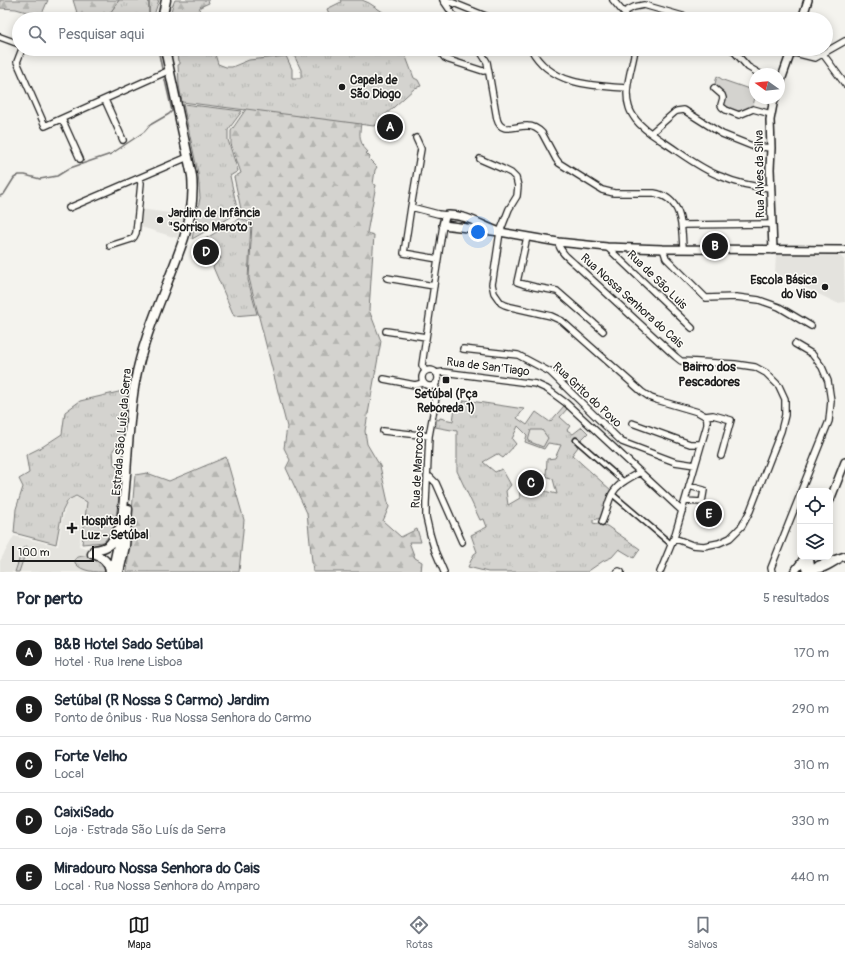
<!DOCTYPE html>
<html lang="pt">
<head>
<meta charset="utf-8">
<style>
	body { margin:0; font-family:Pangolin,sans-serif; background:#f6f6f7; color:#1f2937 }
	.controls { position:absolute; right:12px; bottom:12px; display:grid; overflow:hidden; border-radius:8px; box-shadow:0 2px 10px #0003 }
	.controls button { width:36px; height:36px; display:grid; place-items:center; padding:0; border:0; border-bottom:1px solid #e0e1e3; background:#fff; color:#1f2937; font:20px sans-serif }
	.compass { position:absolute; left:749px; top:68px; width:36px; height:36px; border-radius:50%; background:#fff; box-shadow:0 2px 10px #0003; rotate:285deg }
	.scale { position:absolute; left:12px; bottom:10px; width:82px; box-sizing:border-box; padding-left:4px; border:2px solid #1c1c1c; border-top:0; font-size:11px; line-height:14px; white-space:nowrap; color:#1c1c1c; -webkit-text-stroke:3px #fdfcf7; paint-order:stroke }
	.you { position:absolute; left:478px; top:232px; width:14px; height:14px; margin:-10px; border:3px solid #fff; border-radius:50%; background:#1a73e8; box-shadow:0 0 0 6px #1a73e833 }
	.badge { display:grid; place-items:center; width:26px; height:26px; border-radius:50%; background:#1c1c1c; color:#fff; font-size:13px; font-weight:700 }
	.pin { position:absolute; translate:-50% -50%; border:2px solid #fff; box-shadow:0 1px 4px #0006 }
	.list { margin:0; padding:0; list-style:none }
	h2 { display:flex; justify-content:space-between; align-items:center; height:52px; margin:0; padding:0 16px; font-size:17px }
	h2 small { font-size:13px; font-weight:400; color:#747a83 }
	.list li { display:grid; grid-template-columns:26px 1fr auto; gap:12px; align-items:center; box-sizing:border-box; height:56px; padding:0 16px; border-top:1px solid #e0e1e3 }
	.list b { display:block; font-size:15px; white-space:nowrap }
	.list p { margin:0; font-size:13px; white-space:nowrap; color:#747a83 }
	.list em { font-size:13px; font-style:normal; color:#747a83 }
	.icon { flex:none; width:22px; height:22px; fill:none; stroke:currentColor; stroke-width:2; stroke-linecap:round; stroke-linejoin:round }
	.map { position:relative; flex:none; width:845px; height:572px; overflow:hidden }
	.search { position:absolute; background:#fff; box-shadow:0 2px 10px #0003; left:12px; right:12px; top:12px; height:44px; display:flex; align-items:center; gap:10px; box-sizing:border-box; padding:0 14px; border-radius:22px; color:#747a83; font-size:15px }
	.sheet { height:332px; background:#fff }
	nav { display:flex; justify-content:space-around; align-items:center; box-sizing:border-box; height:56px; border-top:1px solid #e0e1e3; background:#fff; font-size:11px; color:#747a83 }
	nav a { display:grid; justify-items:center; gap:2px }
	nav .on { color:#1c1c1c }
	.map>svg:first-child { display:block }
</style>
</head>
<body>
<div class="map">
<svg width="845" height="572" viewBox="0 0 845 572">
	<defs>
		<pattern id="grass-tufts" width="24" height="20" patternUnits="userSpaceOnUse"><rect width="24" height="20" fill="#d4d3cf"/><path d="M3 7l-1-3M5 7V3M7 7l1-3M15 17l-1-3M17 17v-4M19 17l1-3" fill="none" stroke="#b5b5b1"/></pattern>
		<pattern id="forest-firs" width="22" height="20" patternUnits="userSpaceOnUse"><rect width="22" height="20" fill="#d4d3cf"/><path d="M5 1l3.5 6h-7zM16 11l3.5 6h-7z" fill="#b5b5b1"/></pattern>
	</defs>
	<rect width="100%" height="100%" fill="#f4f3ee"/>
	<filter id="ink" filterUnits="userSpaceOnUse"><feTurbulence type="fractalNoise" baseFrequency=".025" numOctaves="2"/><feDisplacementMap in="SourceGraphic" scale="8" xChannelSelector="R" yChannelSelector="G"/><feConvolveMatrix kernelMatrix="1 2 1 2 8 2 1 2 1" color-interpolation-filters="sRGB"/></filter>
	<g filter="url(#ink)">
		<path fill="#e4e3de" d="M140,209L184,215L177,238L138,226Z
			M776,254L840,255L844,260L845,302L837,303L775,273Z
			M531,430H542L549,438L543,447L528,441Z
			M73,498H78L82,500L85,503L86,506L79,546L85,548L100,546L108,543L103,565L106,572H0V561L14,536L58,546L62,521L65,509L68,502Z"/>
		<path fill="url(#grass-tufts)" stroke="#787876" fill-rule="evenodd" d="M119,0H159L155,12L156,19H106Z
			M340,0H362L369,3L392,18V19H323L330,16L327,9L341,2Z
			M197,49H208L210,51H214L218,64L226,67H232L249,60L286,56L292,69V78H301V70L293,53L300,49H403L414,78L418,80L421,86L415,88L384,116L385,118L374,126L182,102L179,85L178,65L180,64V62L178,61L177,55Z
			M183,104L242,111L228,130V140L238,171L230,176L238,213L192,239L200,198L198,173Z
			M240,218L251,223L248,280L257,314L234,316L213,267L221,258L205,239Z
			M127,390L124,438L113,450L114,464L121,474L120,491L114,529L104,542L82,544L87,502L76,496L68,500L62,512L56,544L14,533L16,509L23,487L19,479L29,473L26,455L42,447L62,434L65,412L80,401Z
			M464,400L524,409L517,418L527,425L536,412L550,422L564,406L567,409L560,417L570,426L567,430L573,434L582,427L588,433L576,445L578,447L572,455L612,491L601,518L593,520V523L607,526L640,549L634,558L619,549L612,557L603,561L587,572H488L468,567L474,554L477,552L471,535L487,527L484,519L480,520L457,471V431L435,427L437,419L439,420L440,418L453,421L455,408L461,410ZM518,426L527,435L525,442L544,449L548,443L561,445L555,458L547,459L546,476L553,479L557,494L544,491L540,484L519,489L520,498L508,505L506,491L511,485L502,469L495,472L483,462L497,454L503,458L516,444L512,439ZM531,430H542L548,438L543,447L528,441Z
			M27,546V548L19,572H15L23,548Z
			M83,556C94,557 104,560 106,572C95,572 82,572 75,563C75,557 78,557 83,556Z"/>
		<path fill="url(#forest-firs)" stroke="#787876" d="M0,0H48L41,16L16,9L0,8Z
			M73,0H119L106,19H83L78,16Z
			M175,0H208L209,3L200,7L197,19H172C170,12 172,6 175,0Z
			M246,109L361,124C359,135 359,143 368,152L366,153L370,157L369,159L377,167L375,170L373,184L376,185L367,233L374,235L369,310L381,341L365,431L367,444L380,466L389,507L383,521L401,537L417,529L421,542H409L415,558L422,562L421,572H313L307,513L286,468L290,460L284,448L287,427L249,278L252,223L241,209L234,177L241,173L231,144V131Z
			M226,457L244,520L239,572H127L135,475L147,473L169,481Z"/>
		<path fill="#d4d3cf" stroke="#787876" d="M717,76L723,80L755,91V97L753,106L742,114L724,109L723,98L714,88Z"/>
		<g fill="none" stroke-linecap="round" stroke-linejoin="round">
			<path stroke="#72716f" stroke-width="1.5" d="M149,0V14L150,19
				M158,49L162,69
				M0,196L4,194L14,178L19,175H25L40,179L57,176L70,168L111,154L144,132L150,125L169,114L172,111L164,76"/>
			<g stroke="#1c1c1c" stroke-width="7">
				<path id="pedestrian" d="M576,440L624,482
					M612,494L671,544"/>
			</g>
			<g stroke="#1c1c1c" stroke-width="8">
				<path id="minor" d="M443,0L456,19
					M446,0L493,19
					M613,0L629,19
					M624,12L634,7L644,5L693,19
					M0,37L19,44
					M22,49L17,62L45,126L170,70
					M438,49L445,58L449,60L483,71L488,70
					M479,49L487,62L497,119C501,135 516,125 528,126C533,126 538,129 542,133L556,159L559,163L602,190L614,193H654C683,198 682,227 683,249
					M531,49C550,85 592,86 627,88
					M635,49C633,66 623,89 629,107C630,111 633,116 636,120C643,129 653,135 662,141C681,153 699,168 720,176C736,183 754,187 771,188
					M732,49L748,67L760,74
					M791,52L815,58L845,41
					M823,54L845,84
					M714,88L722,95L723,98L721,105L722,107L726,110L739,115L753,109L771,114
					M105,100L123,140
					M62,119L80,159
					M651,133L675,112L677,111L684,110L722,134L752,146L771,148
					M480,159L503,169L511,173L516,178L518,186L517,196L509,209L500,232L493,279L492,284L494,293L501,303L505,305L511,307L551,316L562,321L642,392L651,398L657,400L698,412L705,416L713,415L731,420L721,456
					M411,207L421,149L416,138
					M69,208L188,157
					M682,225L771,224
					M527,237L517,282L523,284L535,287L557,291L603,331
					M558,242C560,252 568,258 575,264L676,357L681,361L735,364L755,367L766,373L779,386L785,399V415L781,431L750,511L742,526L730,538L719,543L704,546L692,545L674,538
					M110,246L132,239L134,237L136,233L141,183L139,178
					M607,247L692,328
					M663,249L666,258L706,298L736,297L759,300L779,307L811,326
					M438,259L404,253L411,207L438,214L447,215
					M387,278L434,286
					M386,331L426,337
					M795,344L812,354L822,367L828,381L831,401L829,421L801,491
					M463,349L518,355L550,372L622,442L675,462L695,465
					M422 378a8 8 0 1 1 16 0a8 8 0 1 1-16 0Z
					M425,371L422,365L443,225
					M436,373L443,372L536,384L547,389L566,403L682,511
					M384,379L415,385L423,383
					M435,384L437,392L429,436L426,503V517L430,534L435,551L444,572
					M632,423L690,444H701
					M383,431L429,436
					M427,477H430L436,483L462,542
					M685,501L702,502L704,490L689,486
					M602,522C606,513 608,502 612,494C618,483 630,478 640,472
					M617,572L619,571L621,572
					M660,572L674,538L707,425V420L705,416
					M772,572L771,568L800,495"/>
			</g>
			<g stroke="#1c1c1c" stroke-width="10">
				<path id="tertiary" d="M802,19L808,0
					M779,86L792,49
					M500,232C482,226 466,214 447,215L445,217L443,225L500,232L558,242L607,247L663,249L845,250
					M773,250L770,169L771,148L770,120L773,104L775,98
					M830,500L845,462
					M809,557L812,572
					M802,561L806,569C820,572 827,566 839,559
					M794,572L804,559
					M811,572L819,565L845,556"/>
			</g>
			<g stroke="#1c1c1c" stroke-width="11">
				<path id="primary" d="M162,19L166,0
					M94,550C109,548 112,544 117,531
					M92,554C102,556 109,562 110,572
					M112,572C115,559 118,546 120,533C128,483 126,432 135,382C144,332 168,286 184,238C191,217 194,197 192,176L165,49
					M119,572L125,546L128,509"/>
			</g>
			<use href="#pedestrian" stroke="#fdfcf7" stroke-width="4"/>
			<use href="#minor" stroke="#fdfcf7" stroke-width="5.5"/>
			<use href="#tertiary" stroke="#fdfcf7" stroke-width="7"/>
			<use href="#primary" stroke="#fdfcf7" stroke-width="8"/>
		</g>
	</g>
	<g fill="#1c1c1c" stroke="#fdfcf7" stroke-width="1.5">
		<circle cx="342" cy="87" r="4"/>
		<circle cx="160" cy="220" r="4"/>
		<circle cx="825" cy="287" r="4"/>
		<rect x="442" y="376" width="8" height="8" rx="2"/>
		<path d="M70 522h4v4h4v4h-4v4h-4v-4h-4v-4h4z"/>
	</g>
	<g text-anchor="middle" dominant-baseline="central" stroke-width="3" stroke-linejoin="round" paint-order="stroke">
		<g font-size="12" font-weight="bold" fill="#1c1c1c" stroke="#fdfcf7" text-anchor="start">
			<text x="350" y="80">Capela de<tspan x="350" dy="14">São Diogo</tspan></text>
			<text x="168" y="213">Jardim de Infância<tspan x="168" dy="14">"Sorriso Maroto"</tspan></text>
			<text x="817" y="280" text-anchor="end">Escola Básica<tspan x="817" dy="14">do Viso</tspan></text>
			<text x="446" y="394" text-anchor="middle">Setúbal (Pça<tspan x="446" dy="14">Reboreda 1)</tspan></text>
			<text x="81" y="521">Hospital da<tspan x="81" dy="14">Luz - Setúbal</tspan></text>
		</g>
		<g font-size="12" fill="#1c1c1c" stroke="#fdfcf7">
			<text transform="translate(760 174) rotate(-91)">Rua Alves da Silva</text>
			<text transform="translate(657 280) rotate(44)">Rua de São Luis</text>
			<text transform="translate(632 301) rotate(42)">Rua Nossa Senhora do Cais</text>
			<text transform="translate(488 367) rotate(7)">Rua de San'Tiago</text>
			<text transform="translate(587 395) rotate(43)">Rua Grito do Povo</text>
			<text transform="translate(122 432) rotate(-85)">Estrada São Luís da Serra</text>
			<text transform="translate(418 467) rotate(-87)">Rua de Marrocos</text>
		</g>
		<g font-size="13" font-weight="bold" fill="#1c1c1c" stroke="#fdfcf7">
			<text x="709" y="367">Bairro dos<tspan x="709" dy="15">Pescadores</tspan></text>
		</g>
	</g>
</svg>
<div class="controls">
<button><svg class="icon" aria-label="locate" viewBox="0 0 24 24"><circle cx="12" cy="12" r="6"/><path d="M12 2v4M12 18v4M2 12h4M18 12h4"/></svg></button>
<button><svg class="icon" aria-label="layers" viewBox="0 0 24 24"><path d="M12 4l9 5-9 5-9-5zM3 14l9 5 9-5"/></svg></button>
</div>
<svg class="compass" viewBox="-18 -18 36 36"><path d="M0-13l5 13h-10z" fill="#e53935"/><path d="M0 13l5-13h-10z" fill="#747a83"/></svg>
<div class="scale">100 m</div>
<div class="you"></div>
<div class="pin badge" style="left:390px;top:127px">A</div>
<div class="pin badge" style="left:715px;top:246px">B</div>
<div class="pin badge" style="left:531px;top:483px">C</div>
<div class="pin badge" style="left:206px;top:252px">D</div>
<div class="pin badge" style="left:709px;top:514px">E</div>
<div class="search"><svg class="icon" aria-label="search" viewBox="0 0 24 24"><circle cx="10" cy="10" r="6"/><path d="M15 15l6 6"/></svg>Pesquisar aqui</div>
</div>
<section class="sheet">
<h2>Por perto<small>5 resultados</small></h2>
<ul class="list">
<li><span class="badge">A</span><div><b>B&amp;B Hotel Sado Setúbal</b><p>Hotel · Rua Irene Lisboa</p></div><em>170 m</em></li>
<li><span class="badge">B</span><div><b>Setúbal (R Nossa S Carmo) Jardim</b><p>Ponto de ônibus · Rua Nossa Senhora do Carmo</p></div><em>290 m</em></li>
<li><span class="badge">C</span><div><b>Forte Velho</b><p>Local</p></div><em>310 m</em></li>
<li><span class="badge">D</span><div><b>CaixiSado</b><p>Loja · Estrada São Luís da Serra</p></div><em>330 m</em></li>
<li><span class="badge">E</span><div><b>Miradouro Nossa Senhora do Cais</b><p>Local · Rua Nossa Senhora do Amparo</p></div><em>440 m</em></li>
</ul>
</section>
<nav>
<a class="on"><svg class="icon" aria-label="map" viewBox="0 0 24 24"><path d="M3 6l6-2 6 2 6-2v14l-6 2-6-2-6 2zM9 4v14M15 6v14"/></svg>Mapa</a>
<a><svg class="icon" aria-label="directions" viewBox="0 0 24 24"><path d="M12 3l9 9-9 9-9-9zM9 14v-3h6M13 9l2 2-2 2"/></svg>Rotas</a>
<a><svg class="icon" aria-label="saved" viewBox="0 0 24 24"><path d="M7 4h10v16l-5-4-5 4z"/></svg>Salvos</a>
</nav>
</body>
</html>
